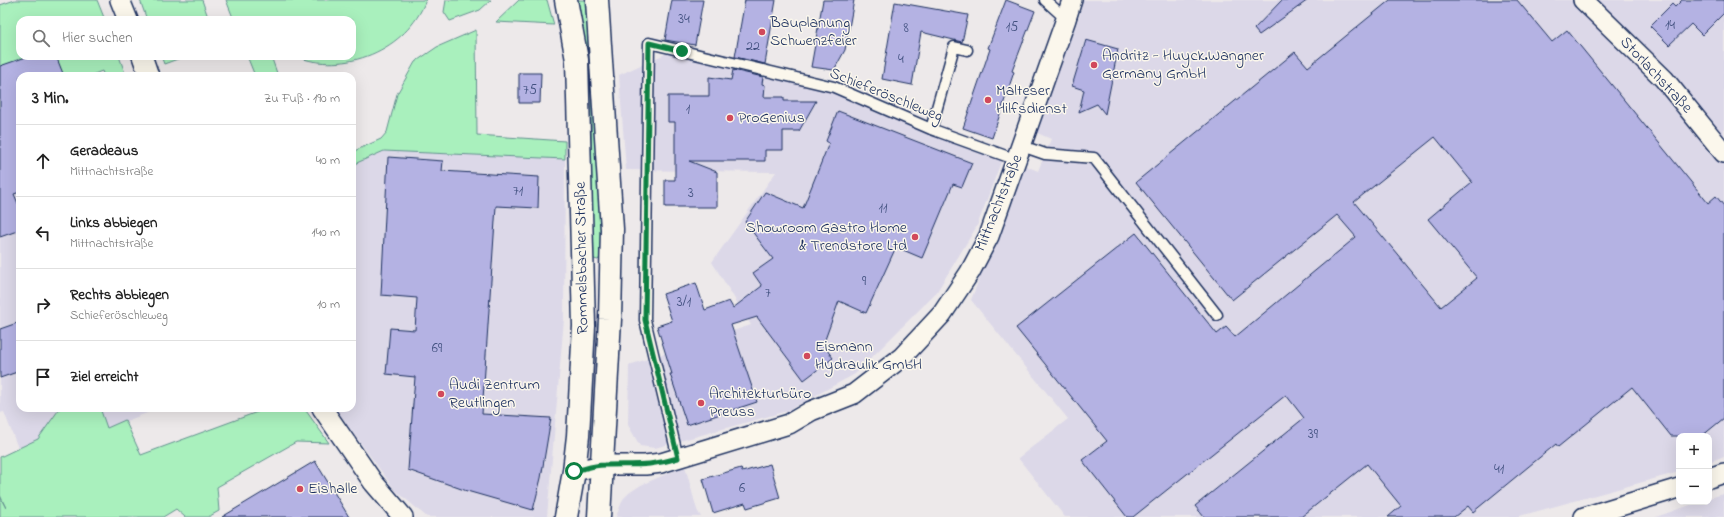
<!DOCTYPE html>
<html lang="de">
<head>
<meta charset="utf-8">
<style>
	body { margin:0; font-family:"Indie Flower",sans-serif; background:#f6f6f6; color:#222 }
	.controls { position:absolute; right:12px; bottom:12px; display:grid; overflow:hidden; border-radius:8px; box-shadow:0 4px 16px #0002 }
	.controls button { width:36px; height:36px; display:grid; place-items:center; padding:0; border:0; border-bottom:1px solid #e0e0e0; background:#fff; color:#222; font:20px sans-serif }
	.stop { position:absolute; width:12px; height:12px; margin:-9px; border:3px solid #0b8043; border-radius:50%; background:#fff }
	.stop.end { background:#0b8043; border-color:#fff; box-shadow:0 1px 4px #0008 }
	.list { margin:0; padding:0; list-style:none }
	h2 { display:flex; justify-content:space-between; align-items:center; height:52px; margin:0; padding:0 16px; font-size:17px }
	h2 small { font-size:13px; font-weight:400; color:#767676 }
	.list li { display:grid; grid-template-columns:26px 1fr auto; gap:12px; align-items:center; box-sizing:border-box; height:72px; padding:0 16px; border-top:1px solid #e0e0e0 }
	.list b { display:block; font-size:15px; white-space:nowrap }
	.list p { margin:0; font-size:13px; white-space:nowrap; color:#767676 }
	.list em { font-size:13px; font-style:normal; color:#767676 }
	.icon { flex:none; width:22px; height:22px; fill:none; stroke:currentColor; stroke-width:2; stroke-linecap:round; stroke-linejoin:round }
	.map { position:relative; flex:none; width:1724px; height:517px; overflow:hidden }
	.search { position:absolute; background:#fff; box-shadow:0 4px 16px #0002; left:16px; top:16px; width:340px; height:44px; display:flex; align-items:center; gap:10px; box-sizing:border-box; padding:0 14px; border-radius:12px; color:#767676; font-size:15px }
	.panel { position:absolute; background:#fff; box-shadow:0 4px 16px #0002; left:16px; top:72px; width:340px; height:340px; border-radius:12px }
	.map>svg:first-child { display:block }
</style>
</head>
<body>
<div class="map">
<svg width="1724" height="517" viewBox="0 0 1724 517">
	<rect width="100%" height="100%" fill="#ede9ea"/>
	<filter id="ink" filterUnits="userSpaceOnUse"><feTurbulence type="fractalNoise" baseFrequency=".025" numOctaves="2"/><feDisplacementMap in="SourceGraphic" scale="8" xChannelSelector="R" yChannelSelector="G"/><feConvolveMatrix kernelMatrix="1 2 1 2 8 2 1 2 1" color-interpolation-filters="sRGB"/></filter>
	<g filter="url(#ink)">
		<path fill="#dcd8e8" d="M1083,0H1724V456L1709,462V436H1679V472L1516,517H1065L1018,458L1068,419L971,300L1023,165L1038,171L1051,139L1035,132L1080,14Z
			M676,49L833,87L1004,154L977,226L936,293L855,374L787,411L655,448L640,446L628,425L629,365L751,325L712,262L776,172L626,170L619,75Z
			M20,112V408H160L23,461L4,412L0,413V119Z
			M384,151L565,159L564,319L547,517H427L395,490L335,408H352V165Z
			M685,466L697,510L701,517H616L623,499L629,493L641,485Z
			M1724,494V517H1656L1699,502H1709V498Z"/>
		<path fill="#a9f0bd" stroke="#62908e" d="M15,0H97L105,20H20V56H119L126,76H104L102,71L89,76H20L0,110V5Z
			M140,0H202L209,20H147Z
			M226,0H426C407,50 344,76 295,56H352V20H234Z
			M446,0H491L480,10L450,21L444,12Z
			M519,0H547L554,25L496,22Z
			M576,0H585L601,190V256L598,260L594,259L592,256L591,94L587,55Z
			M476,30L477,135L565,141V159L384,151L352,165V152L381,139L387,132L397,94L415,62L437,47Z
			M161,56H186L164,64Z
			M247,56H271L278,76H255Z
			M60,408H100L107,428L125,420L141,455L268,408H304L329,443L296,442L217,487L219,511L208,517H185L176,509L163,517H0V497L6,508L0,495V457L38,439Z"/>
		<path fill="#b4b2e3" stroke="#1b2f5e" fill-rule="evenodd" d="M672,0H703L695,45L665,40Z
			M745,0H776L765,64L735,57Z
			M823,0H854L845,50L834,70L811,67Z
			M1006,0L1035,11L1012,71L1014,72L992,138L963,128L990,49L988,48Z
			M1282,0H1308L1259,35L1254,29Z
			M1390,0H1517L1552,42L1567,30L1708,203L1716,196L1724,206V418L1702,436H1671L1632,387L1558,447L1556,444L1473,512L1468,506L1454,517H1388L1401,506L1367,464L1301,517H1204L1195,506L1304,418L1286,395L1133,517H1127L1082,460L1107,441L1016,328L1136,233L1217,334L1226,327L1235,337L1356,237L1337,215L1232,300L1136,182L1295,52L1308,67ZM1435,137L1472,182L1428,219L1477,278L1441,307L1354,202Z
			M1682,0H1724V13L1702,35L1691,24L1669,45L1650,26L1672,4L1675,7Z
			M895,2L968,15L962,42L921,32L912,85L882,79Z
			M1086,40L1118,49L1105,114L1097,104L1079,112L1084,90L1072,86Z
			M29,56H56L64,76H20V192L14,194L20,208V230L0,237V66Z
			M733,70L763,77L762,84L765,85L764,97H784V101H816L799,131H783V150H765V161H689L717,172V207H665V180H675V122H668V96H709V77L731,80Z
			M519,73H541L540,103H519Z
			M838,111L972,163L962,187L953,184L922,258L896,247L866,313L839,301L823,345L833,358L804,380L757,317L731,325L757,402L687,425L670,374H672L657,326L672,321L663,294L696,283L705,310L729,301L733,308L762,286L753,273L773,259L745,222L765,192L803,208L829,143L826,141Z
			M388,157L443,161L442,171L539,177L538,208L496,206L482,414L551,418L541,478L533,510L467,491L408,470L415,377L386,374L390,328L415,330L417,298L381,295Z
			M20,322V371L0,378V329Z
			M315,461L349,517H222Z
			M770,464L780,498L747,508L745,503L713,513L703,479L741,468L742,472Z"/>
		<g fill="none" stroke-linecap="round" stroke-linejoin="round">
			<g stroke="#1b2f5e" stroke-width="13">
				<path id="lane" d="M1045,0L1066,19
					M931,129L954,47L967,50
					M1022,146L1045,154L1094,158L1217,315
					M678,458L645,320L649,43L834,87L931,129L1017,160"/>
			</g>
			<g stroke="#1b2f5e" stroke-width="22">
				<path id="street" d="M120,0L128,20
					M1583,0L1664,79L1724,153
					M142,56L149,76
					M322,408L373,482L403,517
					M574,471L603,465H645L661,463L789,424L811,411L854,394L902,357L942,314L970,272L989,236L1066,19L1072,0
					M1709,478L1724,473
					M1584,517L1679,488"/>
			</g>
			<g stroke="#1b2f5e" stroke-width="25">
				<path id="primary" d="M597,0L612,229L610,319L599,517
					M566,517L574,471L578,436L584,326L577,60L566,0"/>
			</g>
			<use href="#lane" stroke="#fbf7ec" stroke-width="10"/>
			<use href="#street" stroke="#fbf7ec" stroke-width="19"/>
			<use href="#primary" stroke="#fbf7ec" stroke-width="22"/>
		</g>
	</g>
	<g fill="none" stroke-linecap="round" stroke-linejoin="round" filter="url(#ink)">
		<path stroke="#0b8043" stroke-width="5" d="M574,471C584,469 594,465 604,465C633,464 649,467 678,458L645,320L649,43L682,51"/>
	</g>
	<g fill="#d1495b" stroke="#fbf7ec" stroke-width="1.5">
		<circle cx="762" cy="32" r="4"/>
		<circle cx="1094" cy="65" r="4"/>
		<circle cx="988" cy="100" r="4"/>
		<circle cx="730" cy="118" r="4"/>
		<circle cx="915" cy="237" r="4"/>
		<circle cx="807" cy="356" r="4"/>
		<circle cx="441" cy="394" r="4"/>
		<circle cx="701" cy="403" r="4"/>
		<circle cx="300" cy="489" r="4"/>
	</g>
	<g text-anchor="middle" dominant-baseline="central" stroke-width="3" stroke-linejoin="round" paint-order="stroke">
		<g font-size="14" fill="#41507f">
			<text x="684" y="19">34</text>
			<text x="1670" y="25">14</text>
			<text x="1012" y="27">15</text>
			<text x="906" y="28">8</text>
			<text x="753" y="46">22</text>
			<text x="901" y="59">4</text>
			<text x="530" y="90">75</text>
			<text x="688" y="109">1</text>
			<text x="518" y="191">71</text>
			<text x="691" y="193">3</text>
			<text x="883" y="208">11</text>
			<text x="864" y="281">9</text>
			<text x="768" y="293">7</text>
			<text x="684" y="302">3/1</text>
			<text x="437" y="348">69</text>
			<text x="1313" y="434">39</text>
			<text x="1499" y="469">41</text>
			<text x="742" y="488">6</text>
		</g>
		<g font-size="16" fill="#1b2f5e" stroke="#fbf7ec" text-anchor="start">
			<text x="770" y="23">Bauplanung<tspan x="770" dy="18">Schwenzfeier</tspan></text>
			<text x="1102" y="56">Andritz - Huyck.Wangner<tspan x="1102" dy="18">Germany GmbH</tspan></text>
			<text x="996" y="91">Malteser<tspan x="996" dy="18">Hilfsdienst</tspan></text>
			<text x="738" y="118">ProGenius</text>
			<text x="907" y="228" text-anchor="end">Showroom Gastro Home<tspan x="907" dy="18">&amp; Trendstore Ltd</tspan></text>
			<text x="815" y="347">Eismann<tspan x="815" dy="18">Hydraulik GmbH</tspan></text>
			<text x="449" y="385">Audi Zentrum<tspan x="449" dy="18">Reutlingen</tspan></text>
			<text x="709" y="394">Architekturbüro<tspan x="709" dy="18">Preuss</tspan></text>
			<text x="308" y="489">Eishalle</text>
		</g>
		<g font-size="16" fill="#1b2f5e" stroke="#fbf7ec">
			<text transform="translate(1656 75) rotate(47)">Storlachstraße</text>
			<text transform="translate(886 95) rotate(22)">Schieferöschleweg</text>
			<text transform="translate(999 203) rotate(-68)">Mittnachtstraße</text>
			<text transform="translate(582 258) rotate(-91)">Rommelsbacher Straße</text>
		</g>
	</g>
</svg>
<div class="controls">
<button>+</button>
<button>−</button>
</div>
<div class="stop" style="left:574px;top:471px"></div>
<div class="stop end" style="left:682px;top:51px"></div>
<div class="search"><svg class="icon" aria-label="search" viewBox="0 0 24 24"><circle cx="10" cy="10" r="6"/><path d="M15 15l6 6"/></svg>Hier suchen</div>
<section class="panel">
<h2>3 Min.<small>Zu Fuß · 190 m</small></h2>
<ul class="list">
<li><svg class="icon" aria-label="ahead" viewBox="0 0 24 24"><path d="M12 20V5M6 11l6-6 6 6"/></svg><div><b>Geradeaus</b><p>Mittnachtstraße</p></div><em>40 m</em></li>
<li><svg class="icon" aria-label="left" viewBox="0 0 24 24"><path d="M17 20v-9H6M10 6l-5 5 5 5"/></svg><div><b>Links abbiegen</b><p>Mittnachtstraße</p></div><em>140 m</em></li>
<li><svg class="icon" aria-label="right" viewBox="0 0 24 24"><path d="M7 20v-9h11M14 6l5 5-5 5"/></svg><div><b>Rechts abbiegen</b><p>Schieferöschleweg</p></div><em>10 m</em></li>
<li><svg class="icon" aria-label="arrive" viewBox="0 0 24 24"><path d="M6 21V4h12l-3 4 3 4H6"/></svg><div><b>Ziel erreicht</b></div></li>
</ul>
</section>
</div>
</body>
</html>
